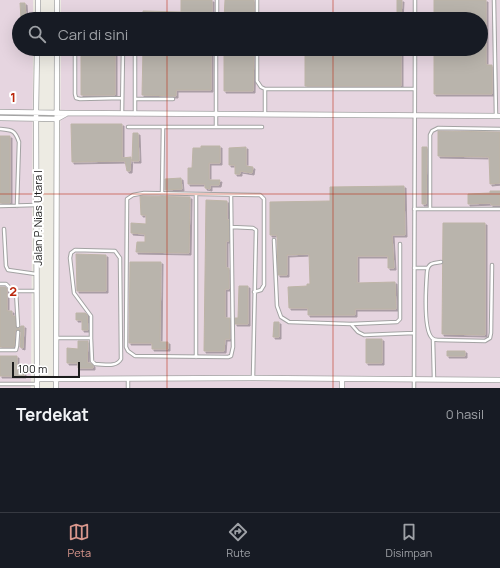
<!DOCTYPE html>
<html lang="id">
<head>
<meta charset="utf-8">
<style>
	body { margin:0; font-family:Manrope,sans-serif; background:#20242c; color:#f1f3f6 }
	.scale { position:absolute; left:12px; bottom:10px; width:68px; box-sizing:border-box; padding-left:4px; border:2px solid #1c1c1c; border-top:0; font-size:11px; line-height:14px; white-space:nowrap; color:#1c1c1c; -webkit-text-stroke:3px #fff; paint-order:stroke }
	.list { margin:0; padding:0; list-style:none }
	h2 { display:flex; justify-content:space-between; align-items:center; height:52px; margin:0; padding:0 16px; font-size:17px }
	h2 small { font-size:13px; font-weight:400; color:#9ea1a6 }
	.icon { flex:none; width:22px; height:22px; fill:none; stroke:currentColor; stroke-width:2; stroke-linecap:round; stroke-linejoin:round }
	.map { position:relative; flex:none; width:500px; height:388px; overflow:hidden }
	.search { position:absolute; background:#171b24; box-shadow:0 4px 16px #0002; left:12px; right:12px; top:12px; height:44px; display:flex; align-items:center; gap:10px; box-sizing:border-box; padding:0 14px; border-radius:22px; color:#9ea1a6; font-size:15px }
	.sheet { height:124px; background:#171b24 }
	nav { display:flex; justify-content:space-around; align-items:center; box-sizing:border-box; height:56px; border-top:1px solid #363941; background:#171b24; font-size:11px; color:#9ea1a6 }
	nav a { display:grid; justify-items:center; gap:2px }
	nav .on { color:#d9978d }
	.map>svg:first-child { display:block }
</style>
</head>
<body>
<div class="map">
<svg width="500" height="388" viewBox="0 0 500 388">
	<defs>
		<filter id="shadow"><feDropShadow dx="2" dy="2" stdDeviation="0" flood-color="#0004"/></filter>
	</defs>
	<rect width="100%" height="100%" fill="#edebe3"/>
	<path fill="#e6d5e0" d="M0,0H33V19H19V49H33L31,388H0Z
		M61,0H500V388H58L61,49H481V19H61Z"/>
	<path fill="#b9b4ac" stroke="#bdb4a6" filter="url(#shadow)" d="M181,0H212V19H143V11L181,12Z
		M225,0H254V19H224Z
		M397,0H402L401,19H397Z
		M434,0H486V65H492V94H434V49H481V19H434Z
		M20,3H25L26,19H21Z
		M82,14H116V19H82Z
		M81,49H115V95H81Z
		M143,49H211V90H176V96L142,95Z
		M224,49H254L253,91H224Z
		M305,49H401V86H305Z
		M71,124H122V158L131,157L130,171H127L125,161L72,162Z
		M438,131L500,132V183L490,184L489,157L438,156Z
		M133,133H138L139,161H132Z
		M0,136H10V203H0Z
		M201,146H220V163H209V180H220L219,185H210V189L205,188V184H188V168H192L193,148H201Z
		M246,147V166L253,167L252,173L240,171V174H235V165H229V148Z
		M422,147H427L426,204H422Z
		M181,178L182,189L165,190V179Z
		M404,186L405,235H392L394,268H388V256H357V283L395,282L396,309H355V315H308V308H289L288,287L307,286V284H310L309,254L287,255V275H278L277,235H270V202L330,201V187Z
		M490,191H500V205H491V203L468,204V194L490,193Z
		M140,196L190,197L189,253L136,252L137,242H145V234L131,233V223L146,224V215H141Z
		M206,200L227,201V220H229V241H226V268H229V289H225V318H230V339H225L224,351H204Z
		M443,223H485V335L442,334Z
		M76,254L106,255V291H77Z
		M130,262H161L160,342H168V349H152V343H129Z
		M239,286H248V324H235V318H238Z
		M0,287H5L7,289V311H12V316H15L16,327L19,329L21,326H24L23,348L20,347L21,332L18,329L15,331L14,347H0Z
		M76,313H85L87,315L88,330H82V320H76Z
		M274,322H279V337H273Z
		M366,339H382V363H366Z
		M78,341H88L87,363H90L93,365V368H78V363H67V348L78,349Z
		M447,351H465V356H447Z
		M0,356H17V371L24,372V376H0Z"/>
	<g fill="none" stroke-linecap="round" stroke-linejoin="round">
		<g stroke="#a3a3a3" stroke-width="4.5">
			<path id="service" d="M257,0V19
				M494,0L496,116
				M75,19V16
				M123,19V15
				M136,19V18
				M217,19V0
				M415,19V0
				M75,49V94L76,98L80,99L122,98
				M257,49V81L261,87L265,89
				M135,99H173
				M122,113L123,49
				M135,114V49
				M265,114V89H415
				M128,127H216V49
				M216,127H262
				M0,129C12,130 15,130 19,142L17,206
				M162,194L163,127
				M231,195L233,347L231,356L228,357L135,356L128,351L126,347L127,199L133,195L144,193L260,195L264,199V285L261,290L254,292
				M0,206L36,205
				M414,209H500
				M430,209V135L432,131L438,128L500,129
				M232,227L253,228L256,230L253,378
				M4,229L6,266L8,270L36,274
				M274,240L277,306L281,317L289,322L351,324L397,322L400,319V244
				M441,262C433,263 428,263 427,272C426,286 423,329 432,338C434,340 435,340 438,340L485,341L490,338L491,333L492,265
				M414,268H427
				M0,284H6L13,291H36
				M16,291L18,326
				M351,324L358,332L364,335L414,333
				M57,338H91L92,361L95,364C104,364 116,368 121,359L120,258L115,251L75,250L71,253L70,258L74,293L91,316V338
				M433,339L434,379
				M0,350H16L17,346L18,332
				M196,357V195
				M0,384H37
				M128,388V379
				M414,388L415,49"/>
		</g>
		<g stroke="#a3a3a3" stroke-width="6">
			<path id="minor" d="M38,19V0
				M57,19V0
				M37,49L36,112L37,388
				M0,112L67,113L500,116
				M0,118L57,119L66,114
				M37,379L253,378L500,380
				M56,388L57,49
				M342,388V379"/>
		</g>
		<use href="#service" stroke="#fff" stroke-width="2.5"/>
		<use href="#minor" stroke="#fff" stroke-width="4.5"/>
	</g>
	<path fill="none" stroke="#bb270d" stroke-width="1" stroke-opacity="0.55" d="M167,0V19M333,0V19M167,49V388M333,49V388M0,194H500"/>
	<g text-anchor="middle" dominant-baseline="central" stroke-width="4" stroke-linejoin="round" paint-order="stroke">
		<g font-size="11" fill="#1c1c1c" stroke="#fff">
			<text transform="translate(37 218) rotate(-90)">Jalan P. Nias Utara I</text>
		</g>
	</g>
	<g font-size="13" text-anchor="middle" font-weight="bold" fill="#bb270d" stroke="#fff" stroke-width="4" stroke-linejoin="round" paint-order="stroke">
		<text x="13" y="102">1</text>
		<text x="13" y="296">2</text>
	</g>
</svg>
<div class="scale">100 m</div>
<div class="search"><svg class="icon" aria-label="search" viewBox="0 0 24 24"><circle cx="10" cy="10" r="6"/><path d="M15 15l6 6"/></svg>Cari di sini</div>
</div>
<section class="sheet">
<h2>Terdekat<small>0 hasil</small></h2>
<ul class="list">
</ul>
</section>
<nav>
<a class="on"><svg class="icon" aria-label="map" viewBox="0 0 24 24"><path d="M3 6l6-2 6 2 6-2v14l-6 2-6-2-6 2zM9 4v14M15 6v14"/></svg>Peta</a>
<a><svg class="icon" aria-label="directions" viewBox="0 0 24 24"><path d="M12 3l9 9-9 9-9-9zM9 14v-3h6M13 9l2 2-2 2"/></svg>Rute</a>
<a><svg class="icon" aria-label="saved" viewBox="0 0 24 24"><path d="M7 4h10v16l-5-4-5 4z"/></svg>Disimpan</a>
</nav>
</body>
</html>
